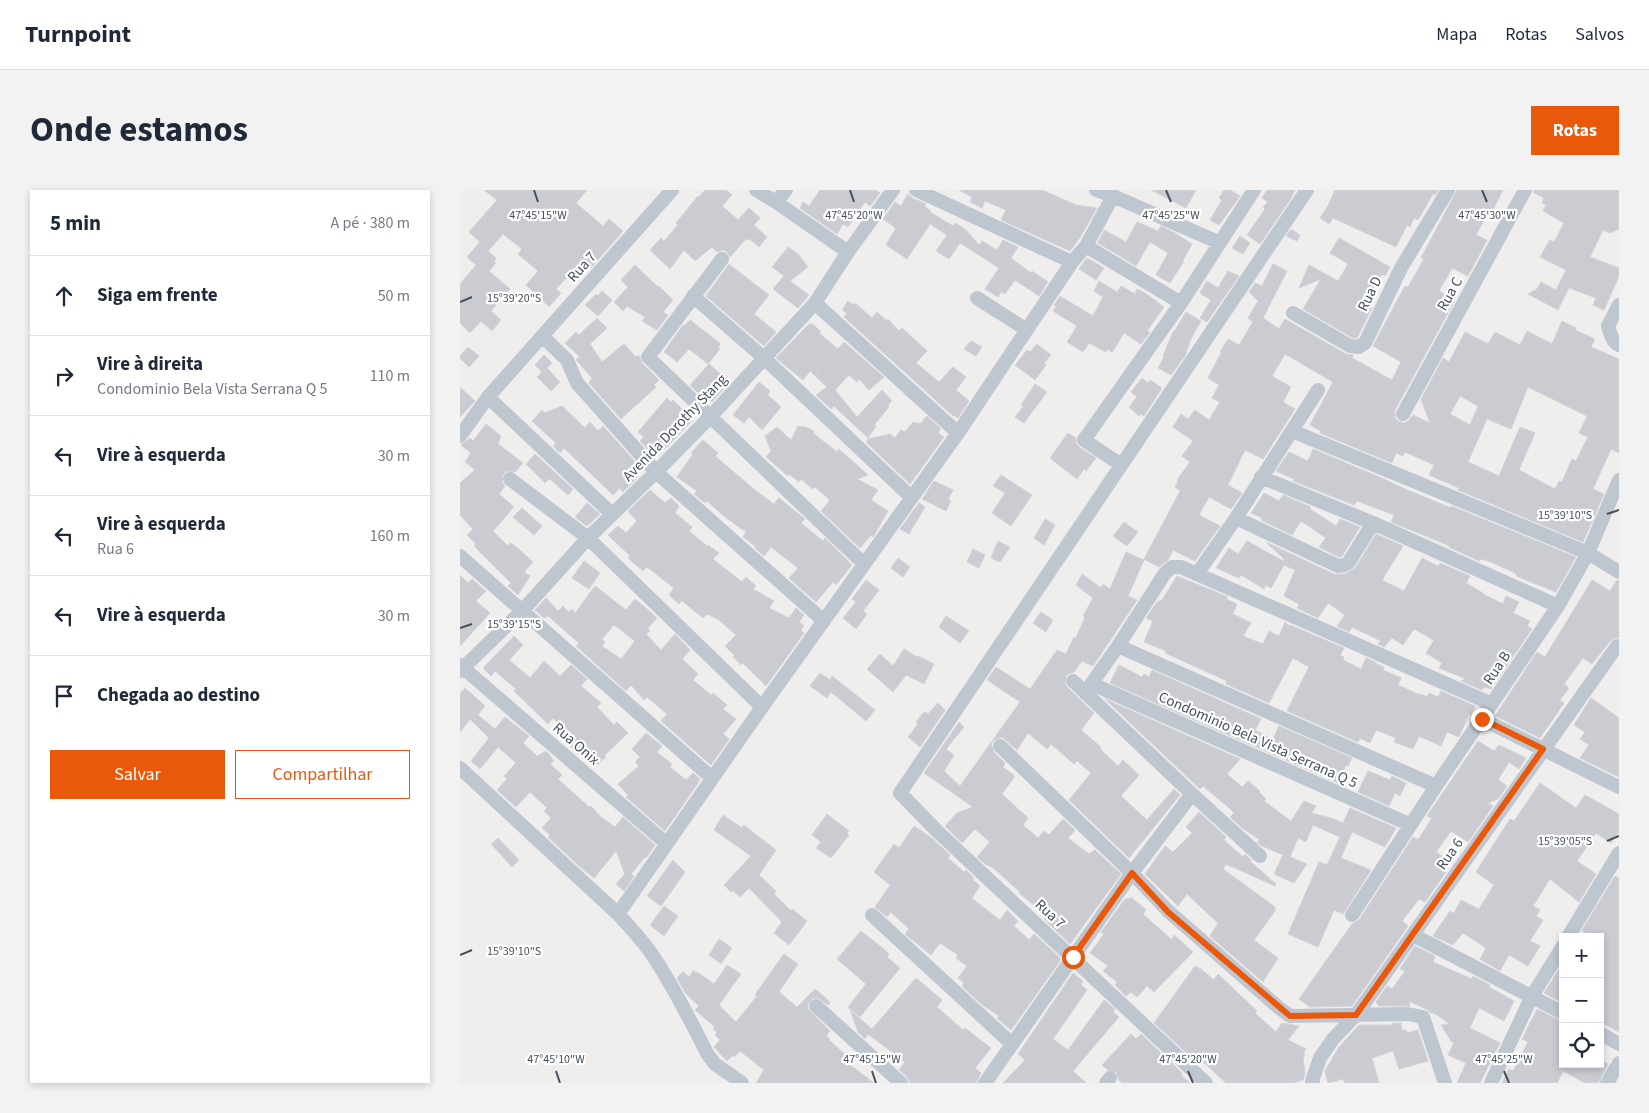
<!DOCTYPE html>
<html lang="pt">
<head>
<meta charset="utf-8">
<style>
	body { margin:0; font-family:"Source Sans 3",sans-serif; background:#f2f2f3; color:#1f2937 }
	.controls { position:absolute; right:15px; bottom:15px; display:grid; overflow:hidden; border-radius:0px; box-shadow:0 2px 8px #0003 }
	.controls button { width:45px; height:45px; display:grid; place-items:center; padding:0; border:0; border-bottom:1px solid #e0e1e3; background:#fff; color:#1f2937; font:25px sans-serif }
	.stop { position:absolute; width:15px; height:15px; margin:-11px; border:4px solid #ea580c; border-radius:50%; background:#fff }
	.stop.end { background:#ea580c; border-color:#fff; box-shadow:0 1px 5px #0008 }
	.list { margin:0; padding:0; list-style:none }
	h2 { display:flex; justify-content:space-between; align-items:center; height:65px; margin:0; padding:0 20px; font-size:21px }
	h2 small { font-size:16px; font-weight:400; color:#747a83 }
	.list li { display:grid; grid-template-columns:32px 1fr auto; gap:15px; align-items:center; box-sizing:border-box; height:80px; padding:0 20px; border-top:1px solid #e0e1e3 }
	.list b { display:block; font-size:19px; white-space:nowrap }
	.list p { margin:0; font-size:16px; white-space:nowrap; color:#747a83 }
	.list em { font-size:16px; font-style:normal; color:#747a83 }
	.actions { display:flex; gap:10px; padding:15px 20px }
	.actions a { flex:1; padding:11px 0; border:1px solid #ea580c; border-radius:0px; text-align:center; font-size:18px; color:#ea580c }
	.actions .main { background:#ea580c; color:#fff }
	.icon { flex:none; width:28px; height:28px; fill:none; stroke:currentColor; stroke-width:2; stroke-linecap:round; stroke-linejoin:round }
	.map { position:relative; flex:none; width:1159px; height:893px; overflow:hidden; border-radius:0px }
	header { display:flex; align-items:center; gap:30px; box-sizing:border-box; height:70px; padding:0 25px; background:#fff; border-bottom:1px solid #e0e1e3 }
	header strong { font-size:24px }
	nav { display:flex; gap:28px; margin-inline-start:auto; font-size:18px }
	.intro { display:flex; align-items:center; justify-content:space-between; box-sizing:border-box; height:120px; padding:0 30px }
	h1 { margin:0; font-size:35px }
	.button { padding:12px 22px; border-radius:0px; background:#ea580c; color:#fff; font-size:18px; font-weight:700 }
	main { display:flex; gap:30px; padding:0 30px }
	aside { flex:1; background:#fff; border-radius:0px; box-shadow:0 2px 8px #0003 }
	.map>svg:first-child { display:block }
</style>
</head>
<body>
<header>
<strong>Turnpoint</strong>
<nav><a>Mapa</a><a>Rotas</a><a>Salvos</a></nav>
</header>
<div class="intro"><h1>Onde estamos</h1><a class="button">Rotas</a></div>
<main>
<aside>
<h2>5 min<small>A pé · 380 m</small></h2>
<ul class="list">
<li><svg class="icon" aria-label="ahead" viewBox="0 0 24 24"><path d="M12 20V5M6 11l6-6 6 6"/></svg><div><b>Siga em frente</b></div><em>50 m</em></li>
<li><svg class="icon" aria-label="right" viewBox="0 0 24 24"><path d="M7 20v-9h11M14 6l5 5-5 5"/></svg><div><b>Vire à direita</b><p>Condominio Bela Vista Serrana Q 5</p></div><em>110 m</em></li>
<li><svg class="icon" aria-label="left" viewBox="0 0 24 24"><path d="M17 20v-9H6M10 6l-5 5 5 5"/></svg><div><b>Vire à esquerda</b></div><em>30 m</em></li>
<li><svg class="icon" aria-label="left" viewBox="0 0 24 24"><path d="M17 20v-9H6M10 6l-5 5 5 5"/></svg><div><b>Vire à esquerda</b><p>Rua 6</p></div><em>160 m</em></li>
<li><svg class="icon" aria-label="left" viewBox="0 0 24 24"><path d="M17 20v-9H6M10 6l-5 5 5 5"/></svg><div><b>Vire à esquerda</b></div><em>30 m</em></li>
<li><svg class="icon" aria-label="arrive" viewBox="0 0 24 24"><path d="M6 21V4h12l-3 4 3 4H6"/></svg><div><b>Chegada ao destino</b></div></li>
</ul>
<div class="actions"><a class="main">Salvar</a><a>Compartilhar</a></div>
</aside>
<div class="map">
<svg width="1159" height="893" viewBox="0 0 1159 893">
	<rect width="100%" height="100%" fill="#f0eded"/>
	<path fill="#caccd2" stroke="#d1d3d9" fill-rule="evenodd" d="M24,0H127L116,13L143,36L149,29L163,41L131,78L123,70L96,99L101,103L89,117L66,95L78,81L58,64L62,59L43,44L28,61L36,68L34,71L36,73L29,81L50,99L31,121L41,130L32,141L21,131L10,143L0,133V94L16,75L7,67L20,52L9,42L37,10Z
		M245,0H266L272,5L262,16L278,30L289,18L300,28L294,35L307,47L299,57L290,49L288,50L286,49L270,67L267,62L263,60L257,62L252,57L235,71L224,60L210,79L190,60L201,48L204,51L218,35L216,33L238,6L239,7Z
		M360,0H416L420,3L410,16L405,12L388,37L383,34L377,44L340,18L343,12L349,16Z
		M499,0H582L616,15L637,18L621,46L610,61L541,30L546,20L525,11L522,18L510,12L512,7Z
		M691,0H736L726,18Z
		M764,0H770L780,6L759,35L750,30L762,10L759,8Z
		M807,0H835L830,10L800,54L787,45L805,19L803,17L808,12L802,8Z
		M875,0H978L975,5L973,4L958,30L954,28L950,37L947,35L936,57L873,28L869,34L860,28L868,16Z
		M997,0H1043L1031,24L1028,23L1016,45L1027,50L1008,86L992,78L979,101L995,110L935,220V228L938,231L944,233L948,231L953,225L970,233L961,209L983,168L989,172L1005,142L1028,154L1035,142L1060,155L1067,141L1092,154L1102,131L1116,138L1115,140L1135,149L1131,157L1159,169V263L1151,259L1133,299L1144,304L1123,352L998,300L999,298L969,285L974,275L945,262L943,266L936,263L932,273L860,243L861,241L850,235L873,192L825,164L812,186L831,197L823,212L835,219L803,269L785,260L768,295L782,303L771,319L749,307L739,325L760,336L735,371L713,360L708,370L699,377L684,369L720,301L715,297L718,291L717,290L730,272L722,266L733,251L713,237L721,224L728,229L735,220L749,230L760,212L752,208L759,195L748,188L761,163L760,162L768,149L779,155L793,132L788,128L798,111L789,102L795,93L802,96L813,74L827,81L803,128L819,139L825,129L886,164L893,165L892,168L932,190L941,172L913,156L941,103L945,96L948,97L964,69L961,68ZM1068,197L1127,226L1119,243L1128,247L1116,271L1112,269L1102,292L1099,291L1095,299L1059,280L1075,243L1060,237L1039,286L1008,272L1027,229L1051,239ZM1000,206L1018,216L1010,235L990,224Z
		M1074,0H1159V39L1150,43L1143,40L1130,67L1159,78V86L1144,120L1133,115L1136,108L1109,98L1098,120L1068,104L1077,99L1081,92L1096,100L1106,80L1080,67L1090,50L1094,52L1104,33L1083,21L1086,15L1082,13L1084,8L1073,2Z
		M448,4L452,8L466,14L464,16L471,21L470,22L493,36L495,33L506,40L519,55L522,51L537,60L543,50L558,57L551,68L571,83L572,81L588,92L579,106L555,90L545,104L541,102L538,107L525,99L539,78L500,53L489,69L476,61L487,45L470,34L447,69L426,55L436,38L423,29L435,12L441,16Z
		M677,32L698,41L701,36L715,43L732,54L723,70L724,71L710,93L696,85L708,63L690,52L676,76L638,53L644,40L666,52Z
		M831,39L840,45L837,51L826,46Z
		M780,46L790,53L783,64L772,58Z
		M879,48L930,77L925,86L922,84L905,114L912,118L897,148H893L843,119L861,89L839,98L849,75L878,91L888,74L870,63Z
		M328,57L338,64L348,77L330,91L349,105L338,118L313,99L324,86L312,77Z
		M627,68L644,78L636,90L619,79Z
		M269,74L309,105L294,124L316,142L304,156L246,106Z
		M175,75L198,97L199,96L213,110L203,122L208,125L197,140L182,131L185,127L167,116L163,121L154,112L168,97L161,90Z
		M768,81L779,86L747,132L740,128L751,110L741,104L740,102L747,91L758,98Z
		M639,91L657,102L661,96L675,104L677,99L685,103L704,117L687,141L690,142L681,154L664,143L652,163L648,159L646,162L629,153L623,162L607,152L617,136L593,121L596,117L594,115L600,106L633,126L643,107L634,101Z
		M142,101L152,110L138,126L125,115L136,104L138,106Z
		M388,111L394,115L395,113L412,128L417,122L427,131L428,129L439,141L442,138L467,161L456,173L479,192L493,177L506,187L496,200L509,211L498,228L494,225L493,226L384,127L387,123L382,120Z
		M726,122L741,131L731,149L725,166L711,185L698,178L704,167L703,166L713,142H714Z
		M137,128L147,138L130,154L142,172L164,154L176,167L178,165L179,166L182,173L199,190L194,195L196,197L161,229L129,193L132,188L117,171L116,169L120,167L105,153L116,142L119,145Z
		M230,130L261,154L258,157L260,159L248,174L229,159L217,172L204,162L223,135L224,136Z
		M349,134H353L361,142L359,143L378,159L384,152L424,187L409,200L399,189L397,192L389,185L375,200L397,227L422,200L432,211L428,215L429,217L414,235L416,236L408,248L374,216L371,219L356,205L367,197L356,187L358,183L355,186L350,181L343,190L316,168Z
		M511,151L522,157L516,166L504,159Z
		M577,154L591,165L584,173L586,175L575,190L555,175L567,160L570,162Z
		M8,157L19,166L9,177L0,168V166Z
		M84,165L92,173L87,178L100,192L91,201L77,187L82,182L75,175Z
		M249,174L270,192L252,212L241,202L239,204L230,195Z
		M682,188L688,193L690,190L702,198L684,226L681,224L679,226L669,217L677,207L671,202Z
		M299,192L310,201L308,205L321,217L302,240L289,227L284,233L273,225Z
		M575,194L587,202L564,233L555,227L563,217L561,215Z
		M0,197L15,211L0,227Z
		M207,208L211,212L213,210L233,230L204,260L199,255L191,263L180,251L184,247L178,242Z
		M102,216L125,238L130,232L138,241L143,236L179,276L174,281L178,286L177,288L163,302L160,298L153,305L104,258L100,263L93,256L96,253L72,231L82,220L84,223Z
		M467,226L481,239L478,243L484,247L450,294L406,252L408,249L430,244L435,248L441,240L445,242L453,232L460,234Z
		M26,234L41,246L38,254L63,273L55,282L47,281L43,284L42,292L45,296L39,304L54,317L33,341L48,356L50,353L53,354L73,372L64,382L70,386L58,405L48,396L51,393L14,356L16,354L7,345L13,339L0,325V293L15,280L5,272L11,263L1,255L10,248L13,251Z
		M338,236L342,237L343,236L354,241L353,243L377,262L379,259L408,285L397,289L418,300L411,310L428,321L413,347L411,345L400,358L361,321L370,310L355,297L353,299L341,289L339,292L329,284L328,286L306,267L311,261L305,246L317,237L331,250Z
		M608,243L616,248V253L619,257L636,268L626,281L624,279L617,289L590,268Z
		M243,250L258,263L255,266L295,300L314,314L319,308L345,329L341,333L363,351L365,348L392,375L376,395L373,392L356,412L329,388L338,378L311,357L304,366L295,358L296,357L283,347L286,342L265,327L247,311L245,313L234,304L237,301L217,287L233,264L231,263Z
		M853,259L924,289L945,299L991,318V316L1116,367L1096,402L1056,386L1057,384L1031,372L1021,369L1019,371L989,357L990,356L931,332L934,325L897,311L894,315L833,291L834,289L816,281L829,262L848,271Z
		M75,264L113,299L108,305L90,289H89L85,293L66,274Z
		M541,285L572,305L551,336L532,323L545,303L533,296Z
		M474,291L493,300L488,310L491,311L486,321L462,309Z
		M190,300L205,313L211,308L219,316L215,323L232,337L229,341L247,356L248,355L259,363L253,369L282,392L286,387L296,396L293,399L314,411L309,418L329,428L336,418L344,425L339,432L344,436L341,440L344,443L306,496L283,473L281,475L273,467L275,466L265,456L276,445L259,430L247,424L243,428L222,411L219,414L209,405L214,398L187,377L183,381L168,368L170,366L148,345L158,336L166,343L177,331L168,321Z
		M804,303L819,311L823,305L851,317L850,319L876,336L880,329L900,337L882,366L879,367L859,357L866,348L841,331L832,345L801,330L802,328L791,323Z
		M127,313L140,324L127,336L115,327Z
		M459,313L465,317L449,344L440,339Z
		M62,318L82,336L74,345L53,327Z
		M585,329L595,335L584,355L574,348Z
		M664,332L678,342L667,356L653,346Z
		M916,344L943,356L922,390L944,401L962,368L978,376L980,373L1010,386L1006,393L1023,403V404L1043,414L1046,406L1059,412L1053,423L1070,431L1067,436L1072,439L1031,499L1024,497L1022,500L1001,491L1006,489L979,478L982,473L966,463L974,450L954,439L943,455L932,448L924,457L918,454L921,451L892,437L889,442L877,436L885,425L868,413L858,428L837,418L839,414L824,406L835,380L824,375L811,398L806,395L804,399L781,385L779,388L756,378L769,358L778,364L787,351L823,371L824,369L806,352L874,384H886L896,377Z
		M538,351L550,357L540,372L531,368Z
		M513,359L525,365L519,378L507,372Z
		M666,362L684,370L668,406L677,410L633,476L622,471L614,482L606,485L605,493L607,497L634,523L621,540L622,541L641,557L640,559L658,576L663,570L679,585L661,606L687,630L714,599L720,605L669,668L609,610L631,583L617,571L614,574L591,554L587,559L568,543L557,560L542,547L534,550L531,554L534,562L545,573L543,577L555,586L542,604L568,628L563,635L578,648L584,641L589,645L603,629L615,640L608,648L629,664L635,660L661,684L610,754L584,729L586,725L559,703L560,702L532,677L525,674L517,667L530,652L515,639L502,653L485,636L497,623L513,617L464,583L499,532L504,537L486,559L494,565L484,581L500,596L560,512L527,490L536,477L570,499L597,460L606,464L614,447L616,448L625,427L623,426L633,408L616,395L622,384L641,398L643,394L650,399Z
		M438,368L450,377L443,387L431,378Z
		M124,371L140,383L129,399L112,388Z
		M0,385L8,393L12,389L26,401L16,411L30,423L0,456Z
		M717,386L768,407L766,409L777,414L773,424L791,433L783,446L803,454L809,441L819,446L825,432L829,436L830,435L884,458L880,465L884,467L883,470L901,479L906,468L917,473L916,474L924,477L923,480L941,488L938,495L960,505L961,504L967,507L969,503L978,507L981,501L1015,516L1011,525L1009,524L999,547L987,542L981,556L959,546L953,559L934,552L936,548L916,540L910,553L900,548L898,552L827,521L849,477L833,468L809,513L766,494L767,491L705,463L706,461L684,452L693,431L686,428L697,412L702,410Z
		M406,390L419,400L403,421L407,424L396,439L383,428L396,412L392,409Z
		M1132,390L1150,401L1157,390L1159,391V448H1154L1150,451L1132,474L1123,468L1104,494L1109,498L1100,510L1104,513L1080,548L1036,526H1035L1077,462L1085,467Z
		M135,396L166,420L175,409L186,418L197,428L188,438L190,441L186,444L201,460L215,444L230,460L222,469L238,484L233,490L251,505L253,503L267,515L263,519L276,529L263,544L269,549L251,575L201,531L207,524L187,507L184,510L171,495L166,501L116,456L119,453L88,426L84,428L75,420L86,408L98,421L103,416L109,422L112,419L115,423ZM154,435L175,451L161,469L142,456L145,452L142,449Z
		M581,422L593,430L586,442L573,433Z
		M486,426L509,441L500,453L479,437Z
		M54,446L63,455L49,470L70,488L84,471L100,486L111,475L127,489L121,496L141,513L137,517L154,535L157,532L168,543L144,566L146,567L137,575L132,570L130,572L120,562L118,564L103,549L108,543L93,528L88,534L54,501L56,499L35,481L31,486L23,478Z
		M444,459L457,467L458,466L474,474L464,494L446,485L433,502L407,479L420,464L433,476Z
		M659,475L682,487L684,484L689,487L692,480L801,529L795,540L813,549L819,536L892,568L888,576L886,575L878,593L650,493Z
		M360,483L370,490L372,486L415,520L406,531L371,502L367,508L350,496Z
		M5,498L25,516L18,525L35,539L45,527L69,546L63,553L77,566L86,561L89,564L94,571L90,574L102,585L98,589L129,617L131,616L141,627L155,637L163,627L195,655L186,668L185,667L171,684L174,686L164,701L156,694L165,684L156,661L134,688L119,676L88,647L90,645L82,638L91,628L84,621L87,618L70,602L56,617L37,600L47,589L44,586L56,573L38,557L20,579L11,571L29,548L10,529L0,542V504Z
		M1131,508L1159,528V587L1120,568L1129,555L1120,549L1125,542L1114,535Z
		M645,509L780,569L767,584L782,597L788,591L800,601L799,602L806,609L804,611L831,631L844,611L856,616L852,623L871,628L883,633L890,618L936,638L925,657L892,642L881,668L911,680L883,724L874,720L858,757L828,744L859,672L867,675L880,647L853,635L846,652L838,648L830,667L847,674L834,693L814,684L823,665L802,656L797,652L800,650L782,638L770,627L774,623L767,616L743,596L740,599Z
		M478,513L485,520L460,557L448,547L458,534L456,532L463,523L466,522L468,524Z
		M186,543L202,556L197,562L212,574L210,577L226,590L233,583L240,589L236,596L205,641L166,607L168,605L158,594L179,576L175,572L180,567L172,559Z
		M1018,551L1034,561L1039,555L1066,568L1059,579L1049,572L1038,590L1047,596L1038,609L1028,613L1033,616L1008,652L991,641L976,662L991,672L984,681L986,682L965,712L959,709L942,731L948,736L892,816L850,817L839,809L892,734L899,730L953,647L958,650L972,628L967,626Z
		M908,581L930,590L932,586L946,593L940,606L935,603L929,616L898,602Z
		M1080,593L1116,618L1125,605L1159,624V642L1151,653L1136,643L1117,671L1136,684L1119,712L1090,689L1073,716L1080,720L1076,726L1083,730L1070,751L1080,756L1068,776L1049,765L1040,781L1020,769L1026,758L1003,743L993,755L973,746L990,721L994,723L1001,710L1019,719L1034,695L1016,682L1050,629L1054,631Z
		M739,622L766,647L764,650L783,667L785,664L791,670V672L816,694L815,696L766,674L763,679L815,717V721L794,750L818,768L803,792L750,746L758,733L727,704L718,716L685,684L705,656L713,662L732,643L726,637Z
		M367,624L389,641L387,643L389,645L371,668L356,658L361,652L352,645Z
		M263,625L282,638L284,635L316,660L299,685L316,701L314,704L331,721L332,719L347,731L329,755L314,743L322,732L289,698L280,707L272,700L271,702L264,695L291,666L254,640Z
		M454,636L473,649L490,665L488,668L504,682L506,680L514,688L513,690L520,696L512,708L519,714L540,730L547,720L558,731L554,736L569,750L574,744L600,768V771L551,840L537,828L539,826L521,814L502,796L504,793L498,788L507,776L496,768L498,765L480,753L471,765L445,744L449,739L431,722L427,727L415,717L430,695L414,682L434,654L439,658Z
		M38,648L59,670L52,677L31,654Z
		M213,670L225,682L201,716L187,706Z
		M1155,686L1159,688V842L1140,832V747H1131L1122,740Z
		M672,708L686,720L683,724L712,750L714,745L733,762L694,802L687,796L677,807L671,802L666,806L655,795L657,792L643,781L648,776L630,763L644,744L641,742L665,709Z
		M204,716L218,726L204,746L190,735Z
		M401,741L425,760L429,764L427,767L440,778L400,827L388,817L406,794L377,769Z
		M259,749L272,758L261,774L249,765Z
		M955,756L975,766L973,772L1012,789L1013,786L1030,795L1029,797L1054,811L1044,831L1019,818L1010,838L1040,853L1020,893H997L1006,873L988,865L994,853L991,851L981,835L990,834L974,823H971L968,820L949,811L950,816H919L916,812L927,796L932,799L945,781L940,779Z
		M324,764L338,774L319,802L337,817L355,799L367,809L370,813L368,815L358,808H353L348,814V819L370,841L366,846L370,849L369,850L392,871L389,874L414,893H296L304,880L280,861L274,867L273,865L267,871L254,857L260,850L255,845L257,842L253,839L255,837L235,820L239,816L226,804L217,788L223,782L229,787L234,780L236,784L237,782L254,794L267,775L281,784L259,815L276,832L297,806L295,805L296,803Z
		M1103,773V813L1084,803Z
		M735,776L741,779L754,790L758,784L797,821L795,823L816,842L822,833L839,836L828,850L846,859L843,864H845L843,868L845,884L843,890L833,893H766L739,868L737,871L732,868L694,833Z
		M613,783L623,791L621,795L627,800L593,849L608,860L644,810L655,819L653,822L659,827L613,881L626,893H543L565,870L558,864Z
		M456,788L482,810L477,817L503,840L505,838L531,858L515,878L521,883L516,893H450L447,887L439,880L445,872L408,844L405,849L398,842L390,820L412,839Z
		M1077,819L1103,832V874H1140V870L1148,874L1138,893H1125L1103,881L1097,893H1042L1049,879L1053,881L1068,852L1062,849Z
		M932,833H941L942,840H946L947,843L958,840L968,871L939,879L933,861L912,868L919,893H885L883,889L868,893L865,881L879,857L899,835H933Z
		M671,844L676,849L681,844L722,883L721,885L730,893H662L659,890L656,882L648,880L642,875Z"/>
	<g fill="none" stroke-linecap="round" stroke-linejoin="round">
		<path stroke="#bec7d0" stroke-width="14" d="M296,0L316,12L388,62
			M456,0L612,72
			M636,0L653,6L760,53
			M316,12L326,0
			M626,56L721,113
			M262,69L188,167L404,374
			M233,106L304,168L452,308
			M517,108L567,140
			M355,113L498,243
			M1159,115L1148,136C1150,143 1152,152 1159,155
			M833,123L890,156L899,157L905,153L941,78L988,0
			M82,146L107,170L117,193L196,282L364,431
			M28,207L152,324
			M943,224L1065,0
			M832,241L1128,363L1159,382
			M0,246L28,207L212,0
			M661,275L624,250L721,113L794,0
			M801,287L913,333L1098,416
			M50,289L128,348L302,517
			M776,328L878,376L885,375L889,372L913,333
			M0,366L252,588
			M737,384L776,328L858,200
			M658,456L976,596
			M0,475L207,654
			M0,481L62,421L128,348L196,282L251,226L355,113L388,62L433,0
			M613,491L732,604L800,666
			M632,494L951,635
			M625,503L658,456L705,383L712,377H721L1032,514
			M1022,529L1159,597
			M540,556L672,683L708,721L818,817L830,826L948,824L963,827L985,893
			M0,578L158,724C170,737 183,751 193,766C214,797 231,832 248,865L255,874L282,893
			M158,724L302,517L498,243L612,72L626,56L653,6
			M412,725L552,854
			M892,725L976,596L1098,416L1128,363L1159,290
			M953,745L1103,823
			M1108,747L1159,663
			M356,816L441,893
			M1140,843L1159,854
			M525,893L672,683L732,604
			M646,893L650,888
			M746,893L477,641L440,603L847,0
			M853,893L852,891L860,868L873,849L896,825L1157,456
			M1031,893L1072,806L1103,756
			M1147,893L1159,873"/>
	</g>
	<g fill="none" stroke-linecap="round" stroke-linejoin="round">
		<path stroke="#ea580c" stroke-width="6" d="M613,767L672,683L708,722L830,826L896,825L1083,559L1022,529"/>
	</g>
	<path fill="none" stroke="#46505b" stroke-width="2" d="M74,0L78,12M390,0L394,12M706,0L711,12M1022,0L1027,12M0,112L12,107M1147,324L1159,320M0,438L12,434M1147,651L1159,646M0,765L12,760M96,881L100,893M412,881L416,893M728,881L733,893M1044,881L1049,893"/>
	<g text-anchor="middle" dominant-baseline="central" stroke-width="4.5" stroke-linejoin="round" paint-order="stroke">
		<g font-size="15" fill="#46505b" stroke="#fff">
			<text transform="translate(122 77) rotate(-48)">Rua 7</text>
			<text transform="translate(910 104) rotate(-64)">Rua D</text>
			<text transform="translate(990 104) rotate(-61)">Rua C</text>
			<text transform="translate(215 238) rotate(-46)">Avenida Dorothy Stang</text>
			<text transform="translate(1037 478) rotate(-56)">Rua B</text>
			<text transform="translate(798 550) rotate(24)">Condominio Bela Vista Serrana Q 5</text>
			<text transform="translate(116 554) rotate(41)">Rua Onix</text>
			<text transform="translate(990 664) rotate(-55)">Rua 6</text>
			<text transform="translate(590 724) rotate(43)">Rua 7</text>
		</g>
	</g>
	<g font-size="12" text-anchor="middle" fill="#46505b" stroke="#fff" stroke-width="4.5" stroke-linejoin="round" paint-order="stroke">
		<text x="78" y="29">47°45'15"W</text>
		<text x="394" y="29">47°45'20"W</text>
		<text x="711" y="29">47°45'25"W</text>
		<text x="1027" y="29">47°45'30"W</text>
		<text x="54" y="112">15°39'20"S</text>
		<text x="1105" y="329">15°39'10"S</text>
		<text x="54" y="438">15°39'15"S</text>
		<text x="1105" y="655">15°39'05"S</text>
		<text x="54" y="765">15°39'10"S</text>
		<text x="96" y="873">47°45'10"W</text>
		<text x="412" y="873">47°45'15"W</text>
		<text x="728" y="873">47°45'20"W</text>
		<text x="1044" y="873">47°45'25"W</text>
	</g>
</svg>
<div class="controls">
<button>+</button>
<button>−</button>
<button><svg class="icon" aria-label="locate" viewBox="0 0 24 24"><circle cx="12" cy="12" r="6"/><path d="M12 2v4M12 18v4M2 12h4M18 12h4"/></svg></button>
</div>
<div class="stop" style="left:613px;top:767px"></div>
<div class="stop end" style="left:1022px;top:529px"></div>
</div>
</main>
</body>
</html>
